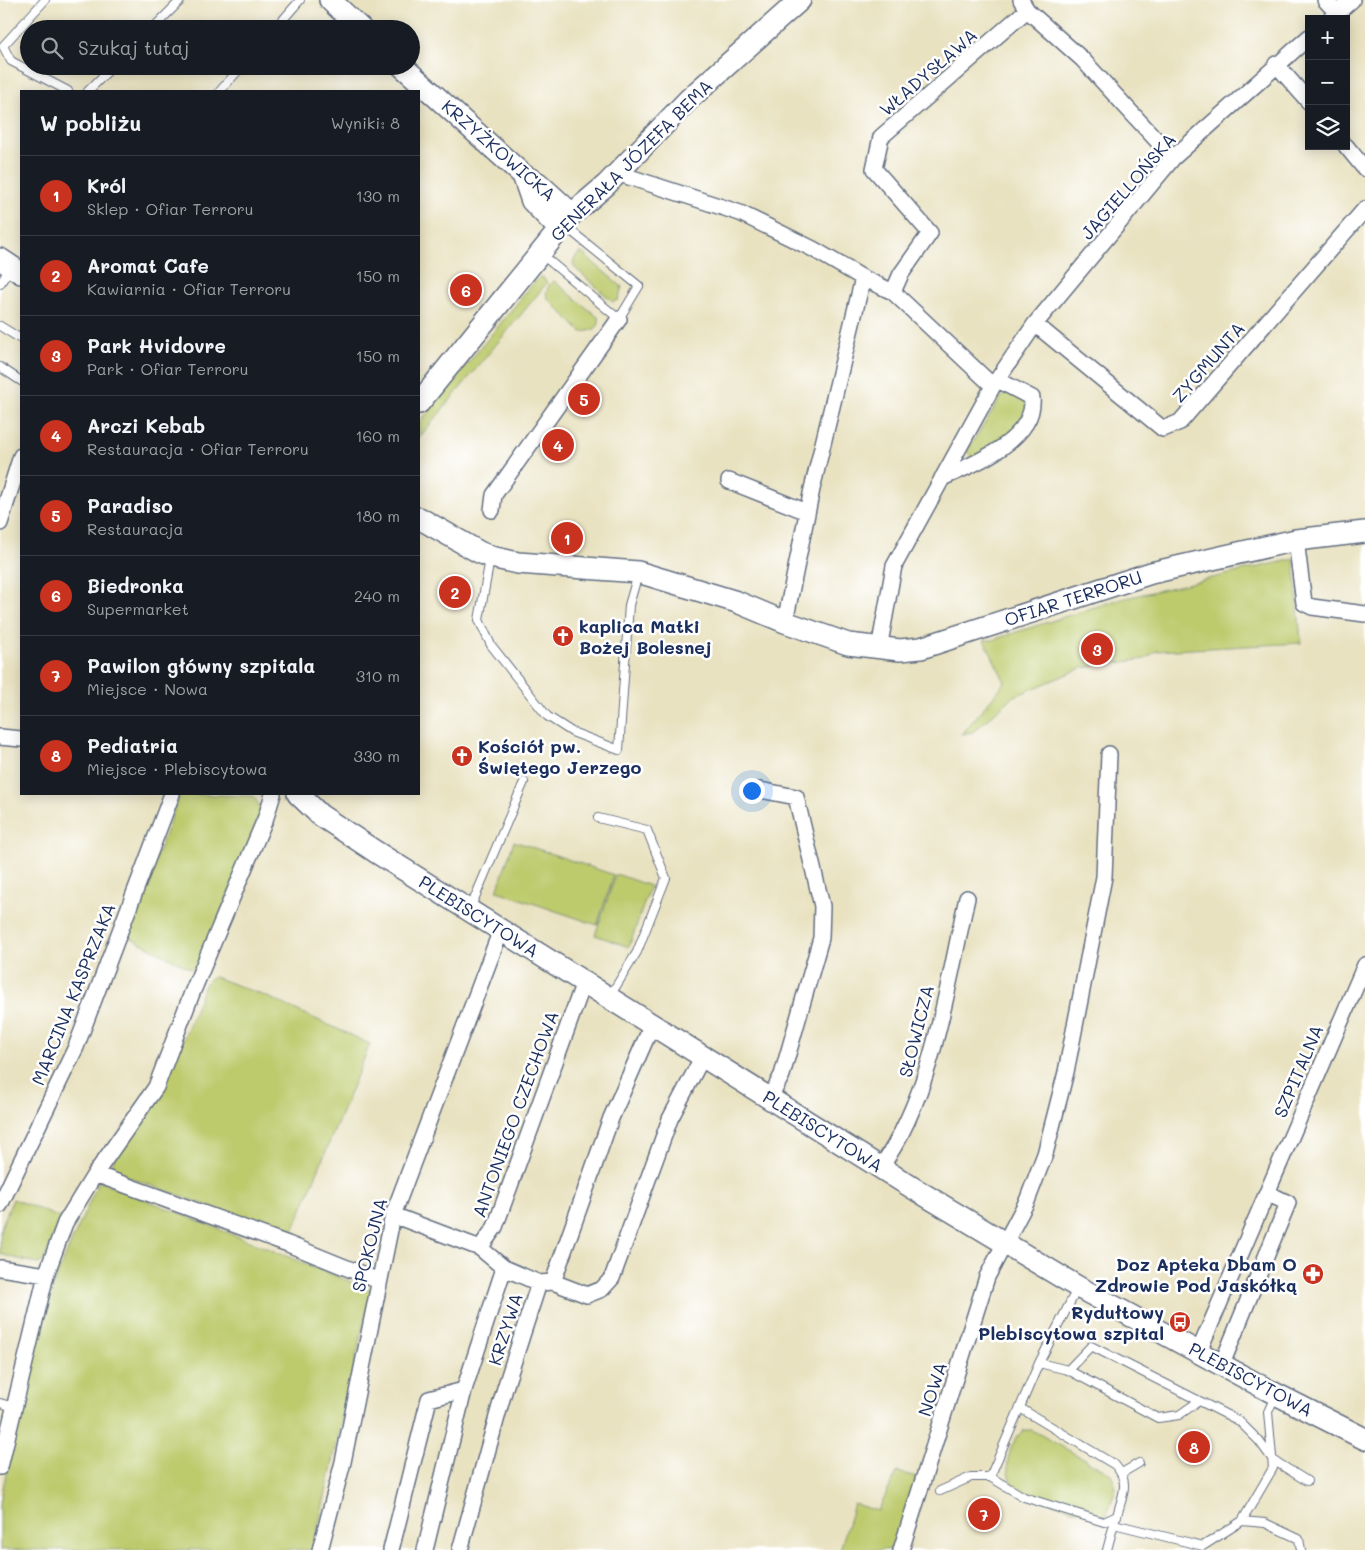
<!DOCTYPE html>
<html lang="pl">
<head>
<meta charset="utf-8">
<style>
	body { margin:0; font-family:Mali,sans-serif; background:#20242c; color:#f1f3f6 }
	.controls { position:absolute; right:15px; top:15px; display:grid; overflow:hidden; border-radius:0px; box-shadow:0 2px 12px #0003 }
	.controls button { width:45px; height:45px; display:grid; place-items:center; padding:0; border:0; border-bottom:1px solid #363941; background:#171b24; color:#f1f3f6; font:25px sans-serif }
	.you { position:absolute; left:751px; top:790px; width:18px; height:18px; margin:-12px; border:4px solid #fff; border-radius:50%; background:#1a73e8; box-shadow:0 0 0 8px #1a73e833 }
	.badge { display:grid; place-items:center; width:32px; height:32px; border-radius:50%; background:#c8321e; color:#fff; font-size:16px; font-weight:700 }
	.pin { position:absolute; translate:-50% -50%; border:2px solid #fff; box-shadow:0 1px 5px #0006 }
	.list { margin:0; padding:0; list-style:none }
	h2 { display:flex; justify-content:space-between; align-items:center; height:65px; margin:0; padding:0 20px; font-size:21px }
	h2 small { font-size:16px; font-weight:400; color:#9ea1a6 }
	.list li { display:grid; grid-template-columns:32px 1fr auto; gap:15px; align-items:center; box-sizing:border-box; height:80px; padding:0 20px; border-top:1px solid #363941 }
	.list b { display:block; font-size:19px; white-space:nowrap }
	.list p { margin:0; font-size:16px; white-space:nowrap; color:#9ea1a6 }
	.list em { font-size:16px; font-style:normal; color:#9ea1a6 }
	.icon { flex:none; width:28px; height:28px; fill:none; stroke:currentColor; stroke-width:2; stroke-linecap:round; stroke-linejoin:round }
	.map { position:relative; flex:none; width:1365px; height:1550px; overflow:hidden }
	.search { position:absolute; background:#171b24; box-shadow:0 2px 12px #0003; left:20px; top:20px; width:400px; height:55px; display:flex; align-items:center; gap:12px; box-sizing:border-box; padding:0 18px; border-radius:28px; color:#9ea1a6; font-size:19px }
	.panel { position:absolute; background:#171b24; box-shadow:0 2px 12px #0003; left:20px; top:90px; width:400px; height:705px; border-radius:0px }
	.map>svg:first-child { display:block }
</style>
</head>
<body>
<div class="map">
<svg width="1365" height="1550" viewBox="0 0 1365 1550">
	<rect width="100%" height="100%" fill="#fff"/>
	<filter id="ink" filterUnits="userSpaceOnUse"><feTurbulence type="fractalNoise" baseFrequency=".02" numOctaves="2"/><feDisplacementMap in="SourceGraphic" scale="10" xChannelSelector="R" yChannelSelector="G"/><feConvolveMatrix kernelMatrix="1 2 1 2 8 2 1 2 1" color-interpolation-filters="sRGB"/></filter>
	<filter id="wash" filterUnits="userSpaceOnUse"><feTurbulence type="fractalNoise" baseFrequency=".0096" numOctaves="4" result="noise"/><feDisplacementMap in="SourceGraphic" scale="20" xChannelSelector="R" yChannelSelector="G"/><feGaussianBlur stdDeviation="1.12" result="paint"/><feColorMatrix in="noise" values="0 0 0 0 0 0 0 0 0 0 0 0 0 0 0 0 0 1.4 0 .05"/><feComposite in="paint" operator="in"/></filter>
	<g filter="url(#wash)">
		<rect width="100%" height="100%" fill="#e9e2c1"/>
		<path fill="#bdcb6d" stroke="#6c7d66" d="M579,253H582L622,287L618,300L613,302L573,266L574,259Z
			M542,276L547,283L419,438V423L536,280Z
			M554,281L599,318C601,330 590,331 581,332L548,299L546,293L549,285Z
			M1010,392L1025,400L1027,408L1013,432L975,462L967,451L1002,396Z
			M1294,559L1301,643L1156,651L1145,659L1082,668L1013,697L973,732L962,734L1005,682L984,640H992L1117,600Z
			M180,794L253,796L262,809L197,972L127,936Z
			M514,841L614,875L597,925L497,891Z
			M616,874L650,886L629,947L595,935Z
			M215,977L270,998L370,1044L291,1236L117,1173L112,1168C111,1153 140,1125 149,1111C173,1073 187,1027 205,985L209,979Z
			M99,1181L371,1290L313,1550H0V1502L22,1401L56,1277Z
			M13,1199L61,1218L44,1261L38,1264L0,1254V1230Z
			M1024,1430H1032L1111,1474L1116,1488L1107,1515L1097,1517L1021,1493C1000,1480 1006,1444 1024,1430Z
			M897,1472L917,1477L898,1550H840L854,1504L878,1511Z"/>
	</g>
	<g filter="url(#ink)">
		<g fill="none" stroke-linecap="round" stroke-linejoin="round">
			<g stroke="#636e81" stroke-width="10">
				<path id="lane" d="M45,0L3,46L11,61L68,91
					M152,29L181,0
					M275,29L300,0
					M88,91L113,66
					M220,91L242,66
					M541,254L619,319L639,286L565,226
					M0,284L10,268
					M0,326L21,339
					M0,367L21,381
					M490,559L479,620L491,645L547,716L572,732L619,750L629,605L638,574
					M598,818L647,830L666,878L637,952L610,996
					M470,909L524,782
					M1039,1363L1068,1370L1091,1346L1239,1421L1259,1441L1273,1460L1307,1481
					M1068,1370L1158,1418L1179,1415L1199,1401
					M0,1403L14,1407
					M1122,1473L1139,1463
					M990,1477L1024,1497L1104,1522L1117,1516C1122,1495 1131,1483 1115,1465L1020,1408
					M940,1491L971,1477H990L1039,1363L1077,1289
					M1242,1521L1273,1468L1268,1412L1275,1396
					M1114,1524L1203,1546L1242,1521L1265,1523L1299,1539L1301,1550
					M1107,1550L1115,1520"/>
			</g>
			<g stroke="#636e81" stroke-width="18">
				<path id="street" d="M1021,0L1027,10L1082,59L1173,158
					M1325,0L1337,13
					M1330,19L1352,0
					M1276,64L1309,102
					M1346,146L1365,169
					M617,173L740,213L813,249L863,278L893,292L993,386
					M893,292L901,274L930,233L874,169L881,137L1027,10
					M1035,324L1163,429L1180,422L1365,209
					M942,478C973,465 1036,439 1032,398L998,380
					M729,481L807,512
					M492,510L494,495L619,319
					M0,523L21,456
					M1296,540L1304,603L1312,607L1365,614
					M785,622L812,489L863,278
					M879,649L894,566L993,386L1035,324L1173,158L1309,37
					M0,737L21,739
					M760,790L796,797L822,906L821,938L782,1075L770,1098
					M881,1167C934,1091 947,986 967,898
					M95,1174L288,1244L379,1281
					M0,1205L76,1047L172,794
					M393,1215L480,1248
					M0,1268L46,1275
					M504,1268L539,1283
					M553,1282L587,1295L602,1289L612,1278L670,1119L703,1056
					M1199,1351L1365,965
					M1222,1364L1288,1203L1267,1193
					M0,1467L46,1275L65,1223L95,1174L156,1087L192,993L266,817L273,794
					M320,1550L343,1462L393,1215L501,930
					M391,1550L429,1399L464,1390
					M425,1550L464,1390L504,1268L480,1248L495,1227L584,982
					M460,1550L505,1388L539,1283L553,1282L611,1118L652,1025
					M901,1550L987,1277L1027,1201L1045,1154L1066,1072L1104,877L1109,754"/>
			</g>
			<g stroke="#636e81" stroke-width="24">
				<path id="secondary" d="M330,0L361,29
					M402,66L523,175L538,183L572,214
					M523,175L532,201L559,229
					M0,259L21,273
					M419,403L572,214L606,185L689,99L800,0
					M419,518L479,552L491,557L518,563L638,572L737,602L785,622L848,644L900,650L921,648L1151,573L1296,540L1365,532
					M298,794L320,815L376,852L913,1188L1078,1287L1268,1390L1365,1439"/>
			</g>
			<use href="#lane" stroke="#fff" stroke-width="8"/>
			<use href="#street" stroke="#fff" stroke-width="15"/>
			<use href="#secondary" stroke="#fff" stroke-width="21"/>
		</g>
	</g>
	<defs>
		<g id="church-disc" transform="scale(1.125)"><circle r="9.5" fill="#c8321e" stroke="#fff"/><path d="M-1.2-6h2.4v3.5h3.3v2.4h-3.3V6h-2.4V-.1h-3.3v-2.4h3.3Z" fill="#fff"/></g>
		<g id="pharmacy-disc" transform="scale(1.125)"><circle r="9.5" fill="#c8321e" stroke="#fff"/><path d="M-2-6h4v4h4v4h-4v4h-4v-4h-4v-4h4Z" fill="#fff"/></g>
		<g id="bus-disc" transform="scale(1.125)"><circle r="9.5" fill="#c8321e" stroke="#fff"/><path d="M-5-6H5V4H4V6H2V4H-2V6H-4V4H-5ZM-3.5-4V0h7V-4ZM-3.5 1.2v1.5H-2V1.2ZM2 1.2v1.5H3.5V1.2Z" fill="#fff"/></g>
	</defs>
	<g fill-rule="evenodd">
		<use href="#church-disc" x="563" y="636"/>
		<use href="#church-disc" x="462" y="756"/>
		<use href="#pharmacy-disc" x="1313" y="1274"/>
		<use href="#bus-disc" x="1180" y="1322"/>
	</g>
	<g text-anchor="middle" dominant-baseline="central" stroke-width="5" stroke-linejoin="round" paint-order="stroke">
		<g font-size="18" fill="#1b2f5e" stroke="#fff">
			<text transform="translate(928 72) rotate(-41)">WŁADYSŁAWA</text>
			<text transform="translate(499 150) rotate(41)">KRZYŻKOWICKA</text>
			<text transform="translate(631 160) rotate(-45)">GENERAŁA JÓZEFA BEMA</text>
			<text transform="translate(1128 186) rotate(-49)">JAGIELLOŃSKA</text>
			<text transform="translate(1208 362) rotate(-49)">ZYGMUNTA</text>
			<text transform="translate(1073 598) rotate(-18)">OFIAR TERRORU</text>
			<text transform="translate(479 916) rotate(32)">PLEBISCYTOWA</text>
			<text transform="translate(73 994) rotate(-68)">MARCINA KASPRZAKA</text>
			<text transform="translate(916 1031) rotate(-76)">SŁOWICZA</text>
			<text transform="translate(1298 1071) rotate(-67)">SZPITALNA</text>
			<text transform="translate(515 1114) rotate(-70)">ANTONIEGO CZECHOWA</text>
			<text transform="translate(823 1131) rotate(32)">PLEBISCYTOWA</text>
			<text transform="translate(369 1245) rotate(-76)">SPOKOJNA</text>
			<text transform="translate(505 1329) rotate(-72)">KRZYWA</text>
			<text transform="translate(1251 1379) rotate(28)">PLEBISCYTOWA</text>
			<text transform="translate(932 1389) rotate(-72)">NOWA</text>
		</g>
		<g font-size="18" font-weight="bold" fill="#1b2f5e" stroke="#fff" text-anchor="start">
			<text x="579" y="626">kaplica Matki<tspan x="579" dy="21">Bożej Bolesnej</tspan></text>
			<text x="478" y="746">Kościół pw.<tspan x="478" dy="21">Świętego Jerzego</tspan></text>
			<text x="1297" y="1264" text-anchor="end">Doz Apteka Dbam O<tspan x="1297" dy="21">Zdrowie Pod Jaskółką</tspan></text>
			<text x="1164" y="1312" text-anchor="end">Rydułtowy<tspan x="1164" dy="21">Plebiscytowa szpital</tspan></text>
		</g>
	</g>
</svg>
<div class="controls">
<button>+</button>
<button>−</button>
<button><svg class="icon" aria-label="layers" viewBox="0 0 24 24"><path d="M12 4l9 5-9 5-9-5zM3 14l9 5 9-5"/></svg></button>
</div>
<div class="you"></div>
<div class="pin badge" style="left:567px;top:538px">1</div>
<div class="pin badge" style="left:455px;top:592px">2</div>
<div class="pin badge" style="left:1097px;top:649px">3</div>
<div class="pin badge" style="left:558px;top:445px">4</div>
<div class="pin badge" style="left:584px;top:399px">5</div>
<div class="pin badge" style="left:466px;top:290px">6</div>
<div class="pin badge" style="left:984px;top:1514px">7</div>
<div class="pin badge" style="left:1194px;top:1447px">8</div>
<div class="search"><svg class="icon" aria-label="search" viewBox="0 0 24 24"><circle cx="10" cy="10" r="6"/><path d="M15 15l6 6"/></svg>Szukaj tutaj</div>
<section class="panel">
<h2>W pobliżu<small>Wyniki: 8</small></h2>
<ul class="list">
<li><span class="badge">1</span><div><b>Król</b><p>Sklep · Ofiar Terroru</p></div><em>130 m</em></li>
<li><span class="badge">2</span><div><b>Aromat Cafe</b><p>Kawiarnia · Ofiar Terroru</p></div><em>150 m</em></li>
<li><span class="badge">3</span><div><b>Park Hvidovre</b><p>Park · Ofiar Terroru</p></div><em>150 m</em></li>
<li><span class="badge">4</span><div><b>Arczi Kebab</b><p>Restauracja · Ofiar Terroru</p></div><em>160 m</em></li>
<li><span class="badge">5</span><div><b>Paradiso</b><p>Restauracja</p></div><em>180 m</em></li>
<li><span class="badge">6</span><div><b>Biedronka</b><p>Supermarket</p></div><em>240 m</em></li>
<li><span class="badge">7</span><div><b>Pawilon główny szpitala</b><p>Miejsce · Nowa</p></div><em>310 m</em></li>
<li><span class="badge">8</span><div><b>Pediatria</b><p>Miejsce · Plebiscytowa</p></div><em>330 m</em></li>
</ul>
</section>
</div>
</body>
</html>
